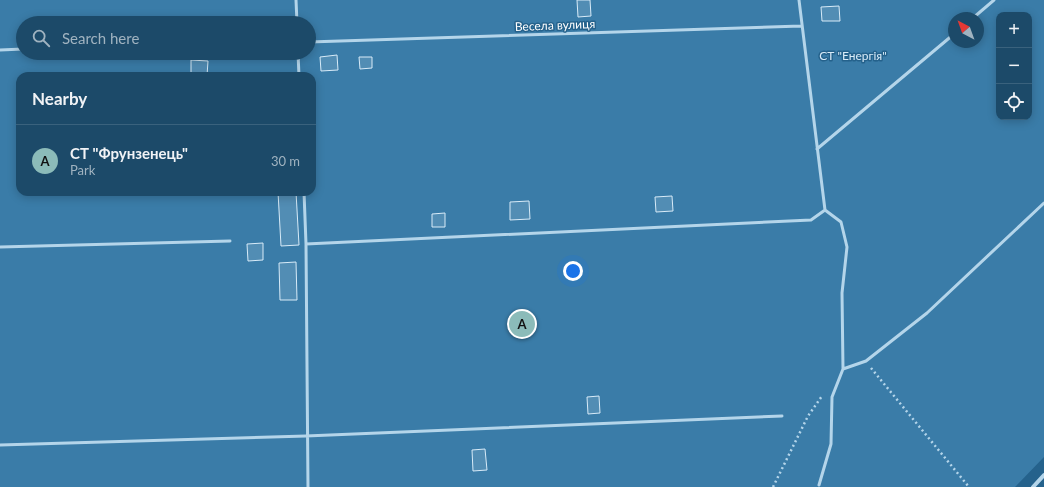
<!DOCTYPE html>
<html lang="en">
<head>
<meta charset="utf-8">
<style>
	body { margin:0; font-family:Lato,sans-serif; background:#25516f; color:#f1f3f6 }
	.controls { position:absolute; right:12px; top:12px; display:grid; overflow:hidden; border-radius:8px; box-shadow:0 2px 10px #0003 }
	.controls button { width:36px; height:36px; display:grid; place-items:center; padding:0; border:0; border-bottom:1px solid #3a627d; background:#1c4a69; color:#f1f3f6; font:20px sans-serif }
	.compass { position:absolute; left:948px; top:12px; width:36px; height:36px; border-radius:50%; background:#1c4a69; box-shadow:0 2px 10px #0003; rotate:319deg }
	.you { position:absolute; left:573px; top:271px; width:14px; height:14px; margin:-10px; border:3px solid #fff; border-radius:50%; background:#1a73e8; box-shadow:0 0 0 6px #1a73e833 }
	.badge { display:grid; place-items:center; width:26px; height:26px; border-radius:50%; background:#8bbbb9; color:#111; font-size:13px; font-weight:700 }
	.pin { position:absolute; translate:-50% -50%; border:2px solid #fff; box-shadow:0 1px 4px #0006 }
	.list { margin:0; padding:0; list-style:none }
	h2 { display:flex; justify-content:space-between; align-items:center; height:52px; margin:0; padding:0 16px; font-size:17px }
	h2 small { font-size:13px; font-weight:400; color:#a0b3c0 }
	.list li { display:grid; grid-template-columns:26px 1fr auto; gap:12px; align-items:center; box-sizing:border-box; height:72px; padding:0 16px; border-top:1px solid #3a627d }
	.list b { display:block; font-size:15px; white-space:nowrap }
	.list p { margin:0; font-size:13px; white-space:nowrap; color:#a0b3c0 }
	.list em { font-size:13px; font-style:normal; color:#a0b3c0 }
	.icon { flex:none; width:22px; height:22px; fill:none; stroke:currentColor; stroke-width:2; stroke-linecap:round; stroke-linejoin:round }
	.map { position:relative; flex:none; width:1044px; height:487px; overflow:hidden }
	.search { position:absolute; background:#1c4a69; box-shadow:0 2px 10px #0003; left:16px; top:16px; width:300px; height:44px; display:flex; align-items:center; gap:10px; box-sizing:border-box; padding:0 14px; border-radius:22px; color:#a0b3c0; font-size:15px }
	.panel { position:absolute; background:#1c4a69; box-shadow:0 2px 10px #0003; left:16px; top:72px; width:300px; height:124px; border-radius:12px }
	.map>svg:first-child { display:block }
</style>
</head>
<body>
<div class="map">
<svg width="1044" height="487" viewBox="0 0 1044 487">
	<rect width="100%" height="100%" fill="#25628c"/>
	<path fill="#3a7ca8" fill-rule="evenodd" d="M0,0H1044V457L1015,487H0ZM999,15H1029V117H999ZM954,18H978V42H954ZM23,23H309V53H23ZM20,76H312V192H20Z"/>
	<path fill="#528db4" stroke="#d8ebf8" d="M577,0H590L591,16L578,17Z
		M839,6L840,21H822L821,7Z
		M337,55L338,70L321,71L320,57Z
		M359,57H372V68L360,69Z
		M191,60L208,61L207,76H191Z
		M278,192H296L299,245L281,246Z
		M672,196L673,211L656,212L655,197Z
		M529,201L530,219L510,220V202Z
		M445,213V227H432V214Z
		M263,243V260L248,261L247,244Z
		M296,262L297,300H280L279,263Z
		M599,396L600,413L588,414L587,397Z
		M485,449L487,470L473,471L472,450Z"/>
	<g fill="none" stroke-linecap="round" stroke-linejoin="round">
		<path stroke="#b4d5ea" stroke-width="2.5" stroke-dasharray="2 3" stroke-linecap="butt" d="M871,368L969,487
			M773,487L808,416L822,396"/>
		<path stroke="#b4d5ea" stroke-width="3" d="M296,0L297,23
			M973,18L994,0
			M309,42L801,26
			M0,50L23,49
			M298,53L299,76
			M817,149L954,34
			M304,192L306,244
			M825,210L841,222L847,247L842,293L843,369
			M0,247L230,241
			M0,445L306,436L782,416
			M819,485L831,444L832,397L843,369L866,361L927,313L1044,203
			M308,487L306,244L811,220L825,210L799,0"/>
		<path stroke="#b4d5ea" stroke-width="4" d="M1033,487L1044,475"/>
	</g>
	<g text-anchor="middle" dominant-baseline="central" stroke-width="3" stroke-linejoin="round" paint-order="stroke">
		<g font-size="12" fill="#fff" stroke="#25628c">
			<text transform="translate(555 25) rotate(-2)">Весела вулиця</text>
		</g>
		<g font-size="12" fill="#d8ebf8" stroke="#25628c">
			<text x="853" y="55">СТ "Енергія"</text>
		</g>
	</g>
</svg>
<div class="controls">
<button>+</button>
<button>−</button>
<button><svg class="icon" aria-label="locate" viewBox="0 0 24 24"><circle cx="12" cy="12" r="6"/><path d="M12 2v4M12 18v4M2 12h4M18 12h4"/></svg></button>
</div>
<svg class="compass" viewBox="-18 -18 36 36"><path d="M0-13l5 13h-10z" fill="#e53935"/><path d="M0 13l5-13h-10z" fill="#a0b3c0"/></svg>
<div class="you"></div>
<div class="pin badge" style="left:522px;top:324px">A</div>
<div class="search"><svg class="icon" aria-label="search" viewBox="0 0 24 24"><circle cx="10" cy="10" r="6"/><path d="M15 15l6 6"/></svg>Search here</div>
<section class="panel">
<h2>Nearby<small></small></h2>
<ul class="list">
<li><span class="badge">A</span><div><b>СТ &quot;Фрунзенець&quot;</b><p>Park</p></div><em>30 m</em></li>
</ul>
</section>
</div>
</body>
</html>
